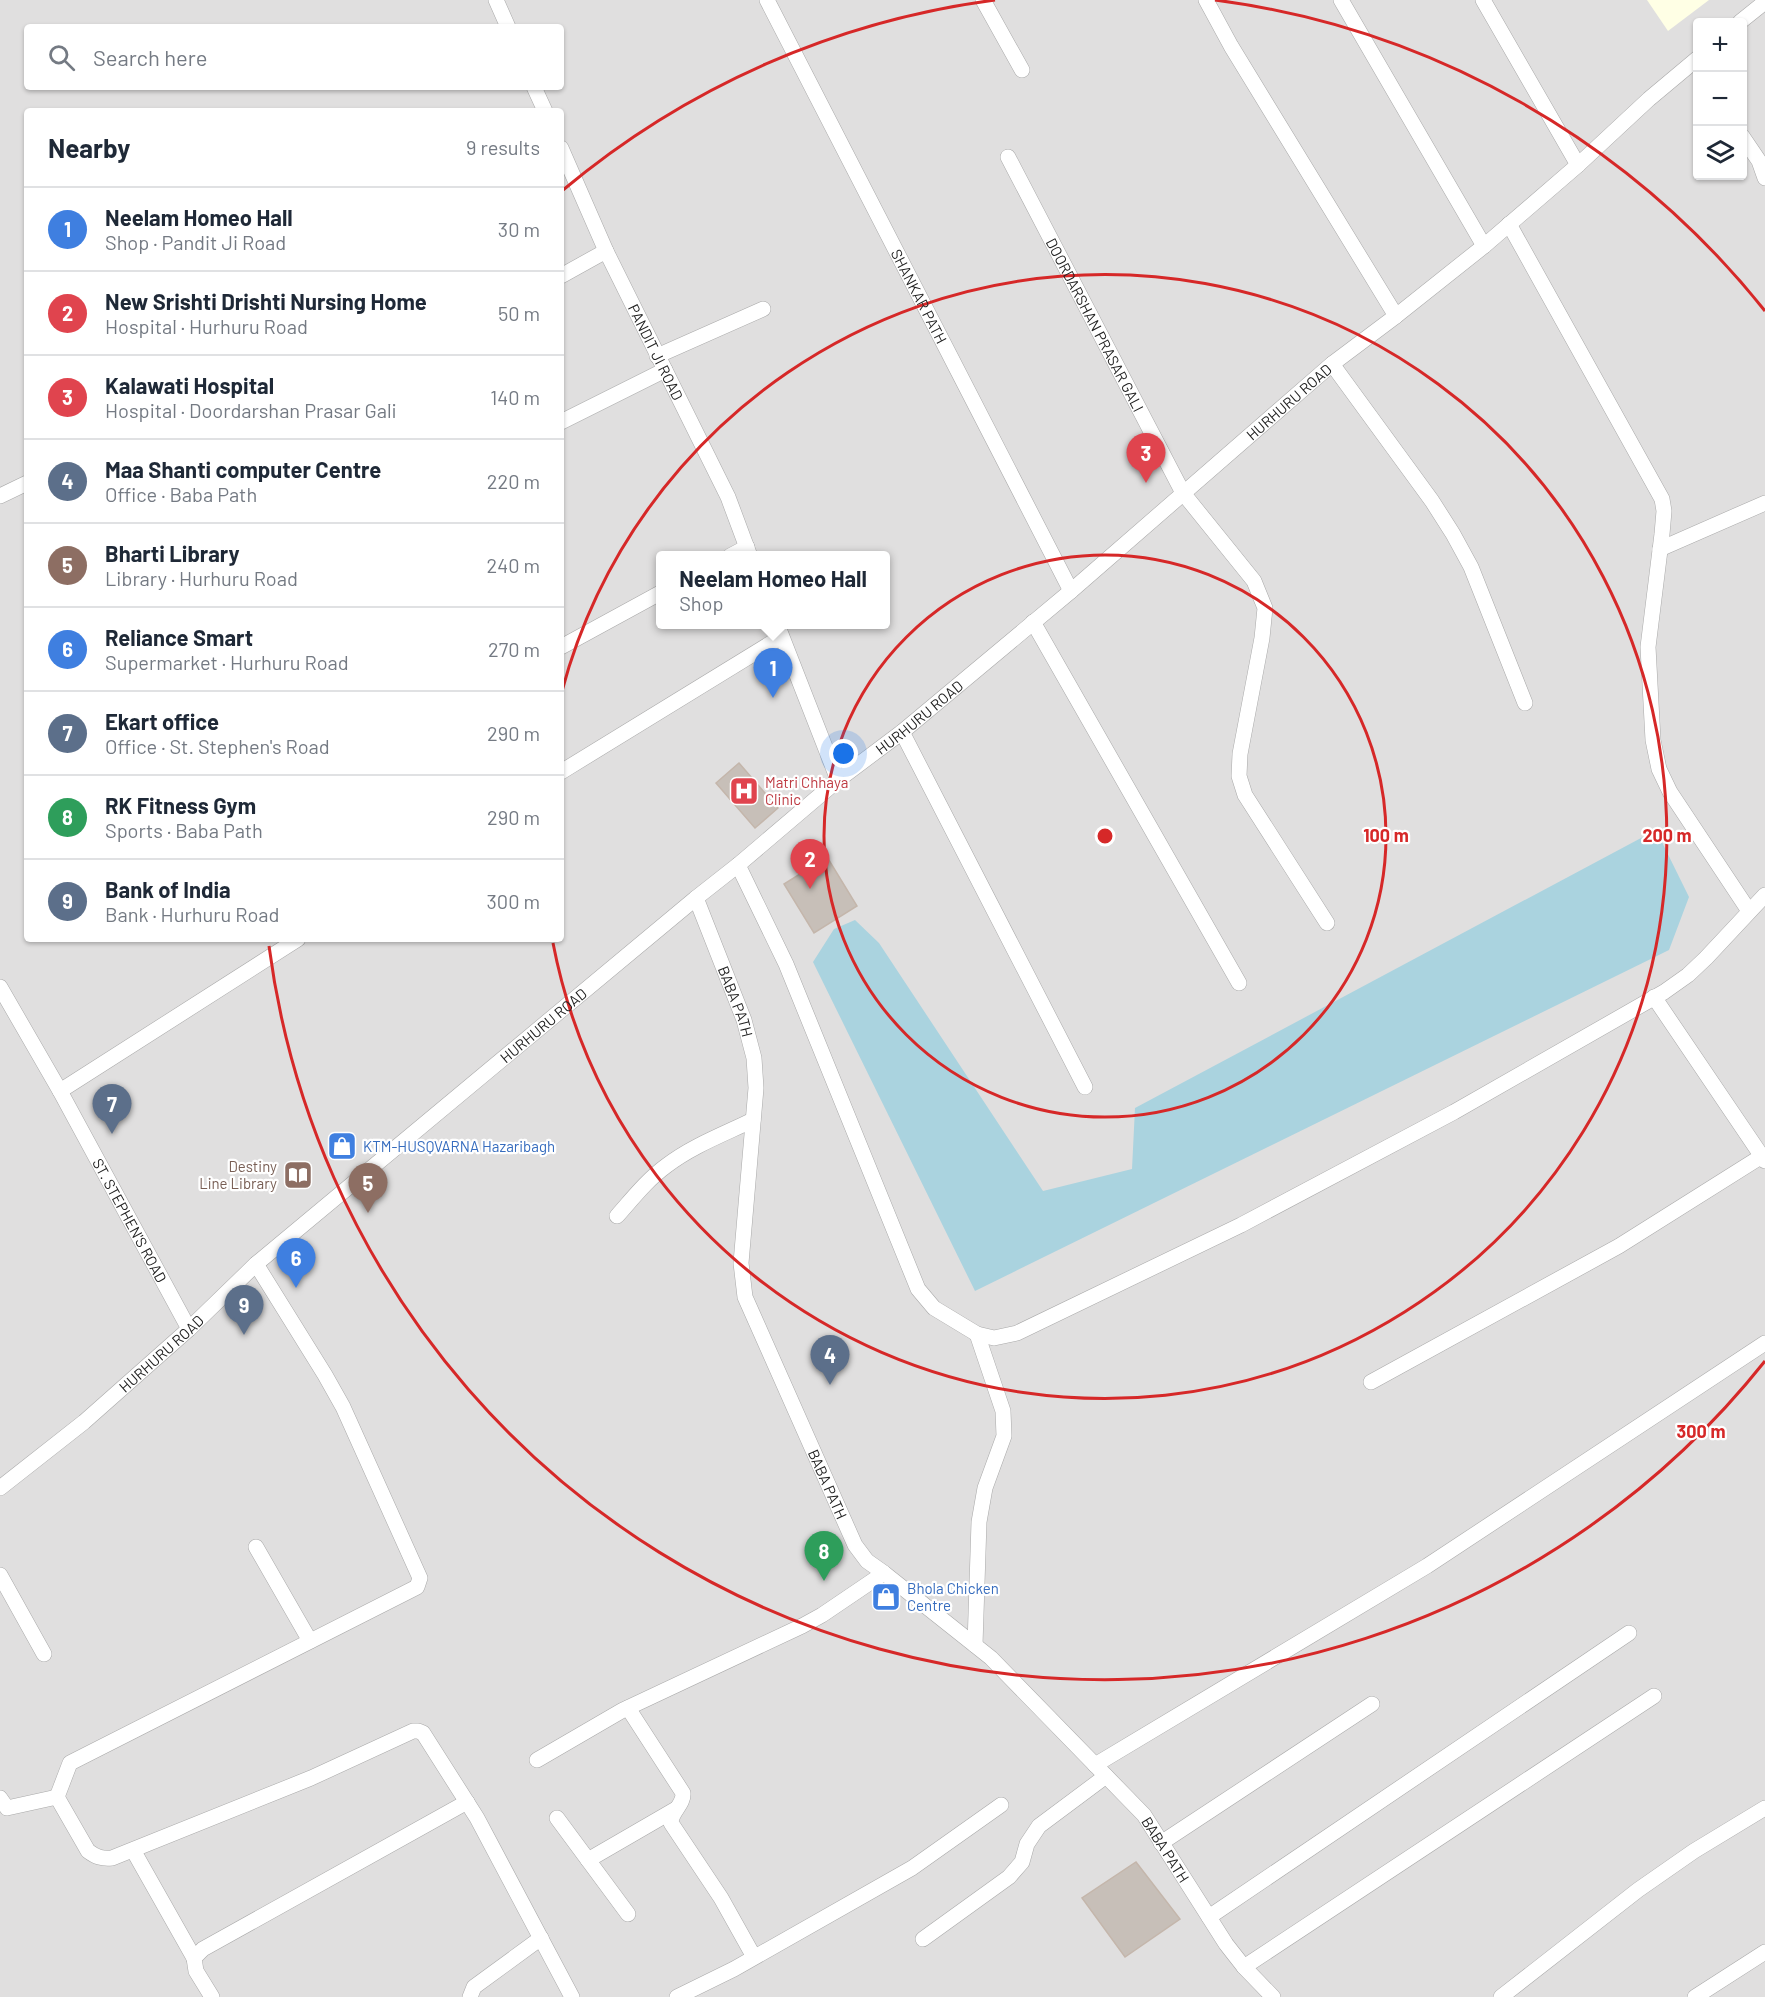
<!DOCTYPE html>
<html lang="en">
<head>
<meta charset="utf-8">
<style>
	body { margin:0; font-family:Barlow,sans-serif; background:#f6f6f7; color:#1f2937 }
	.controls { position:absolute; right:18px; top:18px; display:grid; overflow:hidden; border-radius:6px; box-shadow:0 2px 4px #0004 }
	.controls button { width:54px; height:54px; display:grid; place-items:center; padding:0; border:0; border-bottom:2px solid #e0e1e3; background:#fff; color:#1f2937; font:30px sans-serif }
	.you { position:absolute; left:844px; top:754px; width:21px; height:21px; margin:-15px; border:4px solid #fff; border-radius:50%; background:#1a73e8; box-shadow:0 0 0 9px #1a73e833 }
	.badge { display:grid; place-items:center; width:39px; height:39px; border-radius:50%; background:#b45309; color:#fff; font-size:20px; font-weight:700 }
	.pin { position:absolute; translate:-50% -50px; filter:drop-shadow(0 2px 3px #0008) }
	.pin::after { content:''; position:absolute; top:32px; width:21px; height:18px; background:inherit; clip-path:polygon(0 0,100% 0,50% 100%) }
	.popup { position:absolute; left:656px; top:551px; width:234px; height:78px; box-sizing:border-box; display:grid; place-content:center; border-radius:6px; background:#fff; filter:drop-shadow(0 2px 4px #0005); font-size:20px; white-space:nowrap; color:#747a83 }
	.popup b { font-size:22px; color:#1f2937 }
	.popup::after { content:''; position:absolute; left:50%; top:100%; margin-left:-12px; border:12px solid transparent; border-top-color:#fff }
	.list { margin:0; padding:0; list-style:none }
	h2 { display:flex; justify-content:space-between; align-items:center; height:78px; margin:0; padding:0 24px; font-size:26px }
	h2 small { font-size:20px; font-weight:400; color:#747a83 }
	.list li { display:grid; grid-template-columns:39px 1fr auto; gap:18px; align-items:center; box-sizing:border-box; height:84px; padding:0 24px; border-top:2px solid #e0e1e3 }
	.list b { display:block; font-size:22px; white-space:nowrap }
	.list p { margin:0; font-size:20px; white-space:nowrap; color:#747a83 }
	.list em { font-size:20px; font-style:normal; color:#747a83 }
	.icon { flex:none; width:33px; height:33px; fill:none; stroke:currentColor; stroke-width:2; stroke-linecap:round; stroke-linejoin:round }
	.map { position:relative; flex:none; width:1765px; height:1997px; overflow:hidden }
	.search { position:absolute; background:#fff; box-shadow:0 2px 4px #0004; left:24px; top:24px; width:540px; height:66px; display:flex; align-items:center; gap:15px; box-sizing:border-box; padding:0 21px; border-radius:6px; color:#747a83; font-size:22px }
	.panel { position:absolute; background:#fff; box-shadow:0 2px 4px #0004; left:24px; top:108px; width:540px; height:834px; border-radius:6px }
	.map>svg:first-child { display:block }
</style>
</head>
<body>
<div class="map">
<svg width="1765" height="1997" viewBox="0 0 1765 1997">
	<rect width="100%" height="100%" fill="#f2efe9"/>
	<path fill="#e0dfdf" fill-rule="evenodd" d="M0,0H1765V1997H0ZM1698,22H1742V176H1698ZM27,27H561V87H27ZM27,111H561V939H27ZM660,556H886V624H660Z"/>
	<path fill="#ffffe5" d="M1647,0H1709L1668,31Z"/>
	<path fill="#aad3df" d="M1656,830L1689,897L1669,950L975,1291L813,962L834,929L855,920L879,943L1043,1191L1132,1169L1135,1108Z"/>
	<path fill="#c7bfb8" stroke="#c4b6ab" stroke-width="1.5" d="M739,763L778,808L755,828L716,783Z
		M827,857L857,906L814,933L784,884Z
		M1136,1862L1180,1919L1125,1957L1082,1898Z"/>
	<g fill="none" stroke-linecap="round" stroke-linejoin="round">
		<g stroke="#a9a9a9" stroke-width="16">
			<g id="minor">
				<path d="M496,0L508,27"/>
				<path id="s1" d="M767,0L1071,591"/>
				<path d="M983,0L1022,70"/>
				<path d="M1206,0L1231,46L1396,316"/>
				<path d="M1341,0L1484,246"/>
				<path d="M1483,0L1578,165"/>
				<path d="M1740,22L1765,2"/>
				<path d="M534,87L545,111"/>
				<path d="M1742,136L1759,161L1765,178"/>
				<path id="s2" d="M561,148L606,251L728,497L750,556"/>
				<path id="s3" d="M1008,157L1183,493L1254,581L1265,608L1262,638L1240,754L1239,776L1245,795L1327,923"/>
				<path d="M1509,224L1662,499L1664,511L1662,534L1648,647L1653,740L1659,769L1670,792L1749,911"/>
				<path d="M561,276L606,251"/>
				<path d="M657,356L763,309"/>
				<path d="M1332,364L1432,501L1453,534L1471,567L1525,703"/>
				<path d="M561,422L665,370"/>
				<path d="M0,496L27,483"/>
				<path d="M1660,549L1765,503"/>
				<path d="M730,556L747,547"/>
				<path d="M1033,622L1239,983"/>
				<path d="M777,624L838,780"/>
				<path d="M561,647L660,593"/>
				<path d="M902,732L1085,1087"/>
				<path d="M561,772L781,637"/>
				<path d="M738,865L786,964L918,1289L934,1308L977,1334L994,1338L1017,1333L1241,1225L1454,1112L1664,992L1688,975L1706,958L1765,895"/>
				<path id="s4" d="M696,898L744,1020L754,1058L756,1088L741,1263L745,1297L855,1545L867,1561L884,1573L991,1658L1144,1815L1226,1944L1244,1967L1273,1997"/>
				<path id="s5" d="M0,987L60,1091L189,1329"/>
				<path d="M1654,997L1765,1161"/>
				<path d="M60,1091L298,939"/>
				<path d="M617,1216C633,1198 647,1180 666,1166C692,1146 724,1134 753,1120"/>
				<path d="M1371,1382L1619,1246L1762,1156"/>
				<path id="s6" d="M0,1488L84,1422L189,1329L256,1264L696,898L738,865L838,780L902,732L1071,591L1332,364L1396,316L1484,246L1578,165L1649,99L1698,58"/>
				<path d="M256,1547L310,1641"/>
				<path d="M0,1575L44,1654"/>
				<path d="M975,1645L979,1522L985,1488L1004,1436L1003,1411L977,1334"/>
				<path d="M628,1708L683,1793C684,1805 671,1811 671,1823L721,1898L754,1957"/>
				<path d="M537,1760L623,1710L802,1626L822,1615L884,1573"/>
				<path d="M1095,1765L1427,1566L1765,1343"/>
				<path d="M57,1797L70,1763L417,1587L420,1578L343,1407L325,1375L256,1264"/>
				<path d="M57,1797L88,1851C96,1857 102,1859 112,1858L311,1778L413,1731H418L423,1733L477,1818L572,1997"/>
				<path d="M0,1798L7,1808L57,1797"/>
				<path d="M557,1818L628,1914"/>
				<path d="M1161,1843L1372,1704"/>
				<path d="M133,1850L194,1958"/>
				<path d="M588,1860L676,1809"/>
				<path d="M1209,1917L1629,1633"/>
				<path d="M923,1939L1009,1877L1022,1862L1027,1844L1039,1826L1106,1776"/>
				<path d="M1244,1967L1654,1696"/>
				<path d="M212,1997L196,1971L194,1958L203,1949L467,1802"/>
				<path d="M470,1997L474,1987L541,1938"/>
				<path d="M677,1997L734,1969L912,1868L1001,1805"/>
				<path d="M1501,1997L1638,1890L1694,1851L1765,1808"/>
				<path d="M1695,1997L1765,1952"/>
			</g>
		</g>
		<use href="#minor" stroke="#fff" stroke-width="15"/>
	</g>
	<g fill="none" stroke="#d62828" stroke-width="3">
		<circle cx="1105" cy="836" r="281"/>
		<path d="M562 691A562 562 0 1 1 553 943"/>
		<path d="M1765 1361A843 843 0 0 1 269 946M563 190A843 843 0 0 1 995 0M1215 0A843 843 0 0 1 1765 311"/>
	</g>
	<defs>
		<g id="hospital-square" transform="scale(1.5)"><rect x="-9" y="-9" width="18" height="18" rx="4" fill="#e0444e" stroke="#fff"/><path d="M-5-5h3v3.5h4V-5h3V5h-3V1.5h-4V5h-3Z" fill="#fff"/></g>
		<g id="shop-square" transform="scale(1.5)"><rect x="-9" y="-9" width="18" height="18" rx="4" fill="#3f7fe0" stroke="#fff"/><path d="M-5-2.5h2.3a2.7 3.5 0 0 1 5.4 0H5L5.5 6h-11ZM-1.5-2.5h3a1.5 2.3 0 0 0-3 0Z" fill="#fff"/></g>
		<g id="library-square" transform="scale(1.5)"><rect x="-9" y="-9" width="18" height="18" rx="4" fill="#8d6e63" stroke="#fff"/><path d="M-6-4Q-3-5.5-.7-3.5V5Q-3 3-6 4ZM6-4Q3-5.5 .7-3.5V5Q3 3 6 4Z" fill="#fff"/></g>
	</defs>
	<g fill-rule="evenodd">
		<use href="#hospital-square" x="744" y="791"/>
		<use href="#shop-square" x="342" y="1146"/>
		<use href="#library-square" x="298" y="1175"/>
		<use href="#shop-square" x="886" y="1597"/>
	</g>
	<g text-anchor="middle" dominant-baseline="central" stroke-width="4.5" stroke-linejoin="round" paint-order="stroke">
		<g font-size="15" fill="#222" stroke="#fff">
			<text stroke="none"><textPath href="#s1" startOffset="333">SHANKAR PATH</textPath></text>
			<text stroke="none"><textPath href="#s3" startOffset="189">DOORDARSHAN PRASAR GALI</textPath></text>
			<text stroke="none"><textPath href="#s2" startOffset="225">PANDIT JI ROAD</textPath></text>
			<text stroke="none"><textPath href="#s6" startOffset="1686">HURHURU ROAD</textPath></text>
			<text stroke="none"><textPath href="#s6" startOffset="1200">HURHURU ROAD</textPath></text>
			<text stroke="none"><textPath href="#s4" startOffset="111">BABA PATH</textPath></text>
			<text stroke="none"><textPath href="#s6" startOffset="714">HURHURU ROAD</textPath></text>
			<text stroke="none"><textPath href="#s5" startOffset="267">ST. STEPHEN'S ROAD</textPath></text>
			<text stroke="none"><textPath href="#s6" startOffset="210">HURHURU ROAD</textPath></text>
			<text stroke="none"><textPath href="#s4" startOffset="615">BABA PATH</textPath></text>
			<text stroke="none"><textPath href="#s4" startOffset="1119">BABA PATH</textPath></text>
		</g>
		<g font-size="15" fill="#be3a42" stroke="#fff" text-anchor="start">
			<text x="765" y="782">Matri Chhaya<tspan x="765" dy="17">Clinic</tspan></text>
		</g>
		<g font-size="15" fill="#366cbe" stroke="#fff" text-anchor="start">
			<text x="363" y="1146">KTM-HUSQVARNA Hazaribagh</text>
			<text x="907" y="1588">Bhola Chicken<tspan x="907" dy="17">Centre</tspan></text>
		</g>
		<g font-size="15" fill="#785e54" stroke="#fff" text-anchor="end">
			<text x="277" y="1166">Destiny<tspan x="277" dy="17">Line Library</tspan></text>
		</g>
	</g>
	<circle cx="1105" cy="836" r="9" fill="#d62828" stroke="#fff" stroke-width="3"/>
	<g font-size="18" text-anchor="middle" font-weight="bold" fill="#d62828" stroke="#fff" stroke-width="4.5" stroke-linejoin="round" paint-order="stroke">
		<text x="1386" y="842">100 m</text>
		<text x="1667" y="842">200 m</text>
		<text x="1701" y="1438">300 m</text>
	</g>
</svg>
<div class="controls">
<button>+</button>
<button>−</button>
<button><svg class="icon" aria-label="layers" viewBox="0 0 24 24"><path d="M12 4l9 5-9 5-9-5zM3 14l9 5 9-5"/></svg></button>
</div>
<div class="you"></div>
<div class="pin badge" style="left:773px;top:698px;background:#3f7fe0">1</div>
<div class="popup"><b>Neelam Homeo Hall</b>Shop</div>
<div class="pin badge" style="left:810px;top:889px;background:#e0444e">2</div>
<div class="pin badge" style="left:1146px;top:483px;background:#e0444e">3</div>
<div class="pin badge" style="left:830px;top:1385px;background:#5c6f8a">4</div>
<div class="pin badge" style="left:368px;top:1213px;background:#8d6e63">5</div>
<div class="pin badge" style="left:296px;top:1288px;background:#3f7fe0">6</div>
<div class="pin badge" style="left:112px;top:1134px;background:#5c6f8a">7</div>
<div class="pin badge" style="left:824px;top:1581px;background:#2e9e5b">8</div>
<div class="pin badge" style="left:244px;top:1335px;background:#5c6f8a">9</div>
<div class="search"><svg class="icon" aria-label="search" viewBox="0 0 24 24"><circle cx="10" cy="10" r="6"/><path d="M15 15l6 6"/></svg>Search here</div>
<section class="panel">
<h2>Nearby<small>9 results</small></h2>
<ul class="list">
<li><span class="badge" style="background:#3f7fe0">1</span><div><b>Neelam Homeo Hall</b><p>Shop · Pandit Ji Road</p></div><em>30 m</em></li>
<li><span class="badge" style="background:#e0444e">2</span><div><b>New Srishti Drishti Nursing Home</b><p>Hospital · Hurhuru Road</p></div><em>50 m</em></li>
<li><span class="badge" style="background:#e0444e">3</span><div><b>Kalawati Hospital</b><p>Hospital · Doordarshan Prasar Gali</p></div><em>140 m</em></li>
<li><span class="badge" style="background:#5c6f8a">4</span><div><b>Maa Shanti computer Centre</b><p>Office · Baba Path</p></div><em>220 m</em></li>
<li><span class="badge" style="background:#8d6e63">5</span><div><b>Bharti Library</b><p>Library · Hurhuru Road</p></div><em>240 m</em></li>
<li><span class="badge" style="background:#3f7fe0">6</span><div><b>Reliance Smart</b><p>Supermarket · Hurhuru Road</p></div><em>270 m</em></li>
<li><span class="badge" style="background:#5c6f8a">7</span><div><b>Ekart office</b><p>Office · St. Stephen's Road</p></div><em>290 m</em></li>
<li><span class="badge" style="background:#2e9e5b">8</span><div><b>RK Fitness Gym</b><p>Sports · Baba Path</p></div><em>290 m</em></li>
<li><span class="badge" style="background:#5c6f8a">9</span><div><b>Bank of India</b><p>Bank · Hurhuru Road</p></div><em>300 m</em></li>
</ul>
</section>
</div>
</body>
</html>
